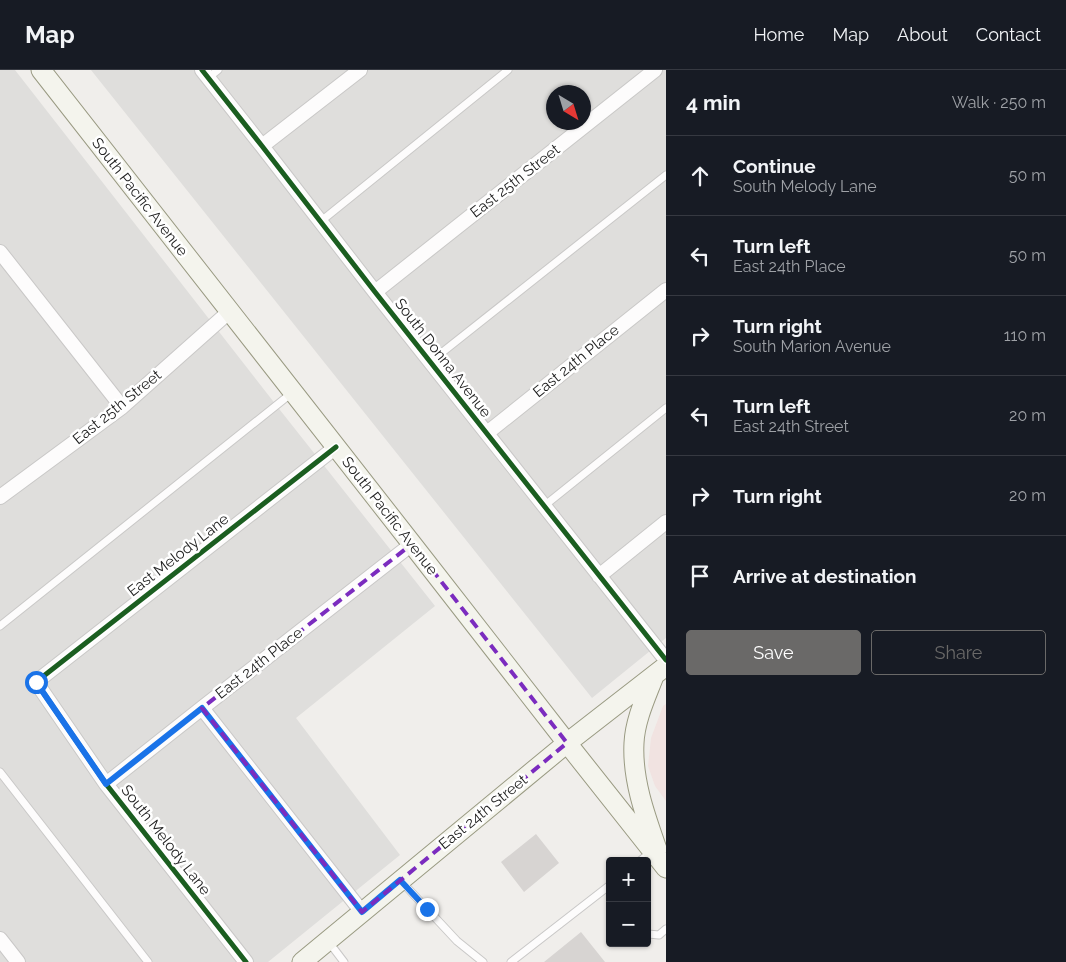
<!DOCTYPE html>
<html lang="en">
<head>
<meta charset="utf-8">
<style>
	body { margin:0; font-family:Raleway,sans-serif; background:#20242c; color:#f1f3f6 }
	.controls { position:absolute; right:15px; bottom:15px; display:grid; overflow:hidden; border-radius:5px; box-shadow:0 1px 4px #0004 }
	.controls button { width:45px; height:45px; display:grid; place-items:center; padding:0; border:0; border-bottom:1px solid #363941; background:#171b24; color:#f1f3f6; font:25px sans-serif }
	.compass { position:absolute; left:546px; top:15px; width:45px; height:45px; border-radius:50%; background:#171b24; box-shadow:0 1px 4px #0004; rotate:142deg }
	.stop { position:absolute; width:15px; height:15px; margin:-11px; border:4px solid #1a73e8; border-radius:50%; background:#fff }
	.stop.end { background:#1a73e8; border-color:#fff; box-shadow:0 1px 5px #0008 }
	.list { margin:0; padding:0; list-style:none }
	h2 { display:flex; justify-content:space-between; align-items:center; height:65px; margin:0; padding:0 20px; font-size:21px }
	h2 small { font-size:16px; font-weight:400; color:#9ea1a6 }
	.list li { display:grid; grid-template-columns:32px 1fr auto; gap:15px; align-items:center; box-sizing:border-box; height:80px; padding:0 20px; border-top:1px solid #363941 }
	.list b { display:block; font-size:19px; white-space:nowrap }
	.list p { margin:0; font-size:16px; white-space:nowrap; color:#9ea1a6 }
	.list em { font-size:16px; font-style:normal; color:#9ea1a6 }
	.actions { display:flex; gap:10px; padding:15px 20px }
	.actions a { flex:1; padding:11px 0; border:1px solid #6a6968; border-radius:5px; text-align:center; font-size:18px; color:#6a6968 }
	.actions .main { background:#6a6968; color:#fff }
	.icon { flex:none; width:28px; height:28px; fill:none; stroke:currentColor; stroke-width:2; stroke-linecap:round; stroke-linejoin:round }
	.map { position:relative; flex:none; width:666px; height:892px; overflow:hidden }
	header { display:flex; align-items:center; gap:30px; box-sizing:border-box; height:70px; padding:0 25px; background:#171b24; border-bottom:1px solid #363941 }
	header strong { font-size:24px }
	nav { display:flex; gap:28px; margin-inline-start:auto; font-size:18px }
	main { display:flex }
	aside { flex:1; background:#171b24 }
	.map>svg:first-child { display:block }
</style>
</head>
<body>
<header>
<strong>Map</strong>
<nav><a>Home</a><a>Map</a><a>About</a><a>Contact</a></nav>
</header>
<main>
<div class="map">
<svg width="666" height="892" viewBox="0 0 666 892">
	<rect width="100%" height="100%" fill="#f0eeeb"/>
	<path fill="#dfdedc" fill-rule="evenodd" d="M0,0H15L280,340L435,536L296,648L400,785L268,892H0Z
		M91,0H666V568L592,628ZM554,22H584V52H554Z"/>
	<path fill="#f1e3e1" d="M666,634V731L655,716L648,696L651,668L663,636Z"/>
	<path fill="#d7d4d2" d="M536,764L559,793L524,822L501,792Z
		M581,862L605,892H544Z"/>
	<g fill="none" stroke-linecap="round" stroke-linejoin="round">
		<g stroke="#c9c8c7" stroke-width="9">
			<path id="lane" d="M208,8L218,0
				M320,152L508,0
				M430,292L666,105
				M544,436L666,338
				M0,556L293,322
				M0,702L148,892
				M640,791L652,781
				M401,811L457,871L483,892
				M647,863L648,864L659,865L666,859
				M328,871L344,892
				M511,892L610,815"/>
		</g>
		<g stroke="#c9c8c7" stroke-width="16">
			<path id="street" d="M202,0L262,76L375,222L666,590
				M262,76L360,0
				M0,182L122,337
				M375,222L655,0
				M487,363L666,220
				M0,427L122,337L230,241
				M599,506L666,452
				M202,638L362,842
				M106,714L202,638L412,474
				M0,869L18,892
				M246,892L106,714L36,612L336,377"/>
		</g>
		<g stroke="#999a82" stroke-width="21">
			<path id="secondary" d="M41,0L412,474L567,673L666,798
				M654,606C646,627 635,650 634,673C632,709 645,745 657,779
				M302,892L567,673L666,596"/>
		</g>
		<use href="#lane" stroke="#fdfcfc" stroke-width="7"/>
		<use href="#street" stroke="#fdfcfc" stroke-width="14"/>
		<use href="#secondary" stroke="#f4f4ed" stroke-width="19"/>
		<g stroke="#fff" stroke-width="8">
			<path id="cycleway" d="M202,0L262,76L375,222L666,590
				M246,892L106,714L36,612L336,377"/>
		</g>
		<use href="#cycleway" stroke="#1b5e20" stroke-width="5"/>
	</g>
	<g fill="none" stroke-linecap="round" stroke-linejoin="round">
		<path stroke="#1a73e8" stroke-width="6" d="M36,612L106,714L202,638L362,842L400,810L427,839"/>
	</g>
	<path fill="none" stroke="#7b2cbf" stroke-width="4" stroke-dasharray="10 6" stroke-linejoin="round" d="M412,474L567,673L362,842L202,638Z"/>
	<g text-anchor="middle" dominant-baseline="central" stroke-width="5" stroke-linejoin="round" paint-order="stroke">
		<g font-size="15" fill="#222" stroke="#fff">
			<text transform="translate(515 111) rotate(-38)">East 25th Street</text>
			<text transform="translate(140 127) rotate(52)">South Pacific Avenue</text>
			<text transform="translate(443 288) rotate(52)">South Donna Avenue</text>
			<text transform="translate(576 291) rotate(-39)">East 24th Place</text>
			<text transform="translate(117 337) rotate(-39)">East 25th Street</text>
			<text transform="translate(390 446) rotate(52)">South Pacific Avenue</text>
			<text transform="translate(178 485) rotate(-38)">East Melody Lane</text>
			<text transform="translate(259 593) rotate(-38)">East 24th Place</text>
			<text transform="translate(483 742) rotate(-39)">East 24th Street</text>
			<text transform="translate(166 770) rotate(52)">South Melody Lane</text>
		</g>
	</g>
</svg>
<div class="controls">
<button>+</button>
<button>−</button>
</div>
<svg class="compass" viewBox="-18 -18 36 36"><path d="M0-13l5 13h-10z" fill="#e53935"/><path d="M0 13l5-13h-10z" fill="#9ea1a6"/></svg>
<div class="stop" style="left:36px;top:612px"></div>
<div class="stop end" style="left:427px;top:839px"></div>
</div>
<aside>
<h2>4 min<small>Walk · 250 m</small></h2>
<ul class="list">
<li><svg class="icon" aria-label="ahead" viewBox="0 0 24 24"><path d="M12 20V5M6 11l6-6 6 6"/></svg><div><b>Continue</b><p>South Melody Lane</p></div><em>50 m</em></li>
<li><svg class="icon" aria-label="left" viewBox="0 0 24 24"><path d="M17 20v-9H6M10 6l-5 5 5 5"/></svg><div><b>Turn left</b><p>East 24th Place</p></div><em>50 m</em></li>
<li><svg class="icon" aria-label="right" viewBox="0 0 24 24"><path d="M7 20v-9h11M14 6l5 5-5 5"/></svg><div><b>Turn right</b><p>South Marion Avenue</p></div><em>110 m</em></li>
<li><svg class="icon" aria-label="left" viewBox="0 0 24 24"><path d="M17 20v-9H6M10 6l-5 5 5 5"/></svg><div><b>Turn left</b><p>East 24th Street</p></div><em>20 m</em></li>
<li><svg class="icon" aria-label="right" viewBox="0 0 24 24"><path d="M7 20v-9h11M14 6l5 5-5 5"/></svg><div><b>Turn right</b></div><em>20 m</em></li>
<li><svg class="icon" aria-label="arrive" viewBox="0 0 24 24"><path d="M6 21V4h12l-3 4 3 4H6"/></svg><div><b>Arrive at destination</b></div></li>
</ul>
<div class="actions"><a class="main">Save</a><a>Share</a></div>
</aside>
</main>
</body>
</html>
